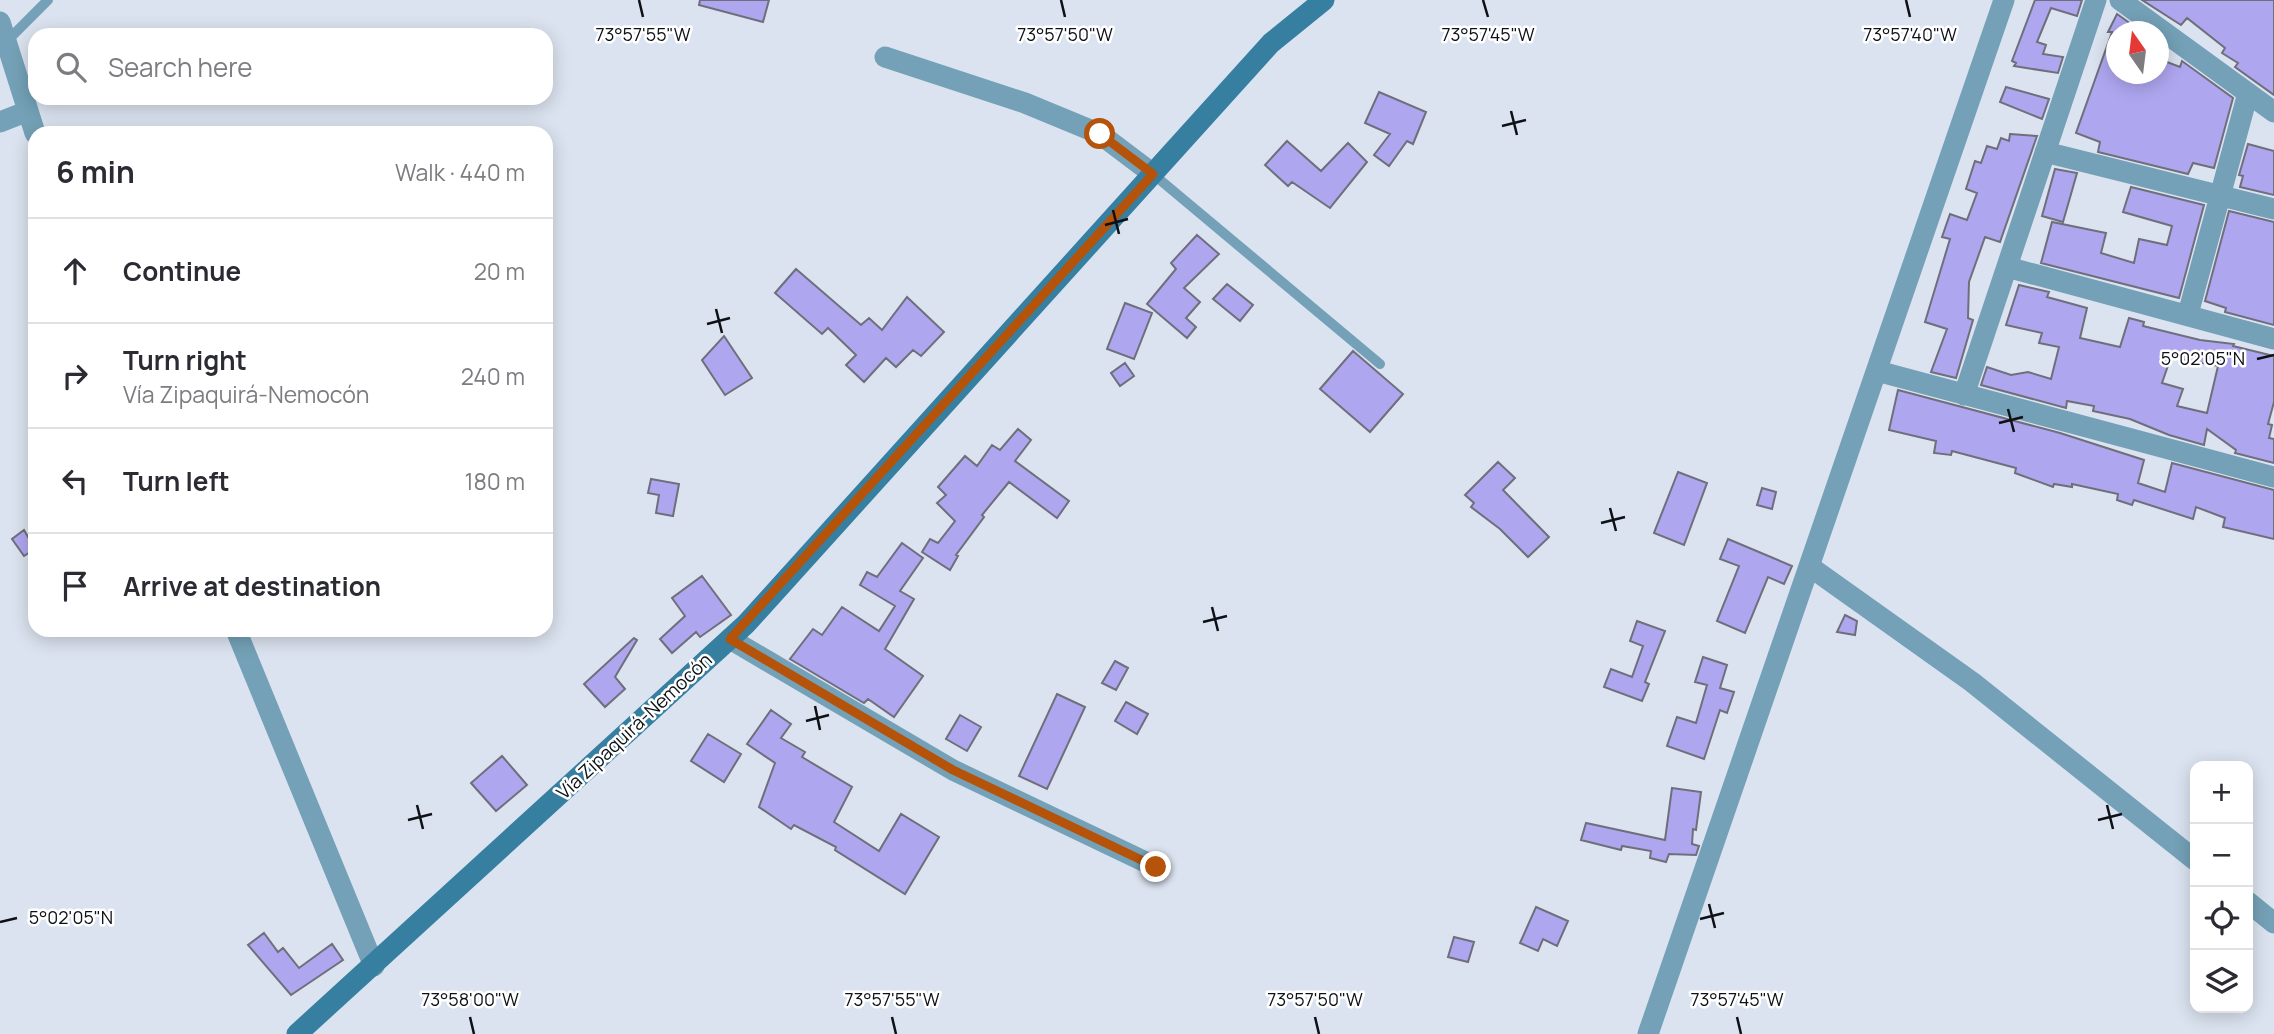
<!DOCTYPE html>
<html lang="en">
<head>
<meta charset="utf-8">
<style>
	body { margin:0; font-family:Manrope,sans-serif; background:#f2f2f3; color:#2b2b33 }
	.controls { position:absolute; right:21px; bottom:21px; display:grid; overflow:hidden; border-radius:14px; box-shadow:0 4px 18px #0003 }
	.controls button { width:63px; height:63px; display:grid; place-items:center; padding:0; border:0; border-bottom:2px solid #e1e1e2; background:#fff; color:#2b2b33; font:35px sans-serif }
	.compass { position:absolute; left:2106px; top:21px; width:63px; height:63px; border-radius:50%; background:#fff; box-shadow:0 4px 18px #0003; rotate:346deg }
	.stop { position:absolute; width:21px; height:21px; margin:-16px; border:5px solid #b45309; border-radius:50%; background:#fff }
	.stop.end { background:#b45309; border-color:#fff; box-shadow:0 2px 7px #0008 }
	.list { margin:0; padding:0; list-style:none }
	h2 { display:flex; justify-content:space-between; align-items:center; height:91px; margin:0; padding:0 28px; font-size:30px }
	h2 small { font-size:23px; font-weight:400; color:#7c7c81 }
	.list li { display:grid; grid-template-columns:46px 1fr auto; gap:21px; align-items:center; box-sizing:border-box; height:105px; padding:0 28px; border-top:2px solid #e1e1e2 }
	.list b { display:block; font-size:26px; white-space:nowrap }
	.list p { margin:0; font-size:23px; white-space:nowrap; color:#7c7c81 }
	.list em { font-size:23px; font-style:normal; color:#7c7c81 }
	.icon { flex:none; width:38px; height:38px; fill:none; stroke:currentColor; stroke-width:2; stroke-linecap:round; stroke-linejoin:round }
	.map { position:relative; flex:none; width:2274px; height:1034px; overflow:hidden }
	.search { position:absolute; background:#fff; box-shadow:0 4px 18px #0003; left:28px; top:28px; width:525px; height:77px; display:flex; align-items:center; gap:18px; box-sizing:border-box; padding:0 24px; border-radius:21px; color:#7c7c81; font-size:26px }
	.panel { position:absolute; background:#fff; box-shadow:0 4px 18px #0003; left:28px; top:126px; width:525px; height:511px; border-radius:21px }
	.map>svg:first-child { display:block }
</style>
</head>
<body>
<div class="map">
<svg width="2274" height="1034" viewBox="0 0 2274 1034">
	<rect width="100%" height="100%" fill="#dbe3f0"/>
	<path fill="#aea7f0" stroke="#6f6e7b" stroke-width="2" fill-rule="evenodd" d="M700,0H769L763,22L699,5Z
		M2035,0H2082L2077,16L2051,8L2037,42L2046,45L2043,54L2063,57L2058,73L2014,66L2016,63L2012,61Z
		M2142,0H2274V95L2235,67L2238,63L2222,53L2225,48L2187,18L2181,25Z
		M2117,14L2138,29L2117,32V74H2159V59L2180,67L2182,61L2233,98L2214,168L2193,163L2188,174L2098,152L2100,142L2076,133L2112,32H2108Z
		M2006,87L2049,99L2042,119L2000,102Z
		M1379,92L1426,112L1413,144L1407,141L1389,166L1374,155L1390,134L1365,123Z
		M2010,134L2037,136L2000,242L1985,237L1969,282L1968,318L1973,320L1956,378L1931,372L1947,329L1925,322L1950,239L1942,237L1950,214L1967,220L1977,193L1966,189L1975,161L1981,163L1987,146L1997,149L2001,138L2009,141Z
		M1287,141L1321,171L1348,143L1367,162L1330,208L1292,182L1288,186L1265,165Z
		M2248,144L2274,151V195L2240,187L2243,176L2239,175Z
		M2055,169L2077,173L2063,222L2042,216Z
		M2131,187L2204,205L2179,298L2041,263L2052,222L2106,233L2101,253L2134,263L2139,239L2167,245L2172,226L2123,212Z
		M2229,211L2274,222V325L2225,312L2226,308L2205,301Z
		M1197,235L1219,254L1184,288L1200,302L1186,318L1196,327L1187,338L1147,304L1176,269L1171,263Z
		M796,269L861,325L869,318L882,330L907,297L944,332L921,356L913,350L896,367L886,358L864,382L846,365L856,355L828,328L822,334L775,293Z
		M1227,284L1253,305L1240,321L1213,299Z
		M2019,285L2049,292L2047,297L2087,308L2080,338L2120,347L2129,318L2144,322L2143,326L2200,340L2234,344L2233,346L2274,356V402L2268,424L2272,425L2269,438L2274,439V463L2235,453L2236,450L2207,429L2204,445L2169,435L2130,419L2093,411L2094,406L2067,401L2066,408L1981,385L1987,367L2011,375L2028,372L2051,379L2059,347L2039,343L2042,333L2006,325ZM2171,357L2218,366L2207,413L2177,406L2183,389L2162,383Z
		M1125,303L1152,313L1134,359L1107,349Z
		M724,336L752,378L725,395L702,360Z
		M1353,351L1403,394L1370,432L1320,389Z
		M1125,363L1134,376L1120,386L1111,373Z
		M1898,390L2060,433L2144,460L2138,483L2165,492L2172,463L2274,490V539L2223,527L2225,518L2196,507L2193,519L2134,500L2132,505L2117,500L2118,494L2072,484V487L2054,484L2053,487L2015,473L2016,468L1952,451L1951,455L1934,453L1936,441L1889,430Z
		M1018,429L1031,440L1015,461L1069,501L1057,518L1009,482L982,515L984,517L956,555L958,556L950,570L922,552L930,539L938,543L955,521L937,503L946,495L938,487L965,456L977,466L992,445L1000,450Z
		M1498,462L1515,478L1503,490L1549,537L1528,557L1500,529L1471,507L1474,503L1465,495Z
		M1678,472L1707,483L1684,545L1654,533Z
		M651,479L679,484L673,516L656,513L659,495L648,493Z
		M1762,488L1776,492L1772,509L1757,505Z
		M24,530L35,549L24,556L12,539Z
		M1728,539L1792,566L1784,584L1768,577L1745,633L1717,621L1739,566L1720,559Z
		M902,543L923,558L900,591L914,599L885,649L923,676L894,717L868,699L864,703L790,659L813,629L822,635L842,607L879,631L895,606L860,585L867,572L877,577Z
		M702,576L731,615L700,637L696,632L672,653L660,639L685,616L672,598Z
		M1845,615L1857,621L1855,635L1837,632Z
		M1637,621L1665,631L1645,682L1649,684L1642,701L1604,687L1611,669L1632,677L1643,646L1630,641Z
		M634,638L637,640L615,677L625,689L605,707L584,684Z
		M1703,657L1727,665L1720,688L1734,692L1727,713L1720,710L1704,759L1667,746L1677,717L1696,723L1707,685L1695,682Z
		M1115,661L1128,668L1116,690L1102,683Z
		M1057,694L1085,707L1047,789L1019,776Z
		M1126,702L1148,714L1137,734L1115,721Z
		M771,710L791,724L781,738L805,752L802,757L852,787L834,822L879,851L901,814L939,837L905,894L835,850L836,847L794,825L791,829L759,807L775,763L747,744Z
		M960,715L981,727L967,751L946,739Z
		M708,734L741,754L724,782L691,761Z
		M502,756L527,785L496,811L471,783Z
		M1672,788L1701,792L1696,830L1693,829L1692,844L1699,846L1696,855L1669,854L1666,862L1650,858L1651,851L1622,846L1621,850L1581,840L1586,823L1665,840Z
		M1536,907L1568,921L1557,946L1543,939L1538,951L1520,943Z
		M264,933L278,952L283,948L299,968L332,944L343,960L291,995L248,945Z
		M1454,937L1474,942L1468,962L1448,957Z"/>
	<g fill="none" stroke-linecap="round" stroke-linejoin="round">
		<path stroke="#74a1b7" stroke-width="10" d="M7,41L48,0
			M1153,174L1380,364"/>
		<path stroke="#74a1b7" stroke-width="21" d="M2120,0L2274,112
			M0,22L35,133
			M885,57L1025,103L1100,134L1153,174
			M0,122L28,111
			M2045,152L2274,209
			M2007,267L2274,339
			M2188,314L2248,93
			M1877,371L2274,477
			M1964,395L2096,0
			M1809,566L1972,682L2195,860
			M236,630L374,966
			M730,639L953,770L1156,867
			M2248,902L2274,923
			M1648,1034L2004,0"/>
		<path stroke="#367fa0" stroke-width="21" d="M297,1034L746,624L1271,43L1324,0"/>
	</g>
	<g fill="none" stroke-linecap="round" stroke-linejoin="round">
		<path stroke="#b45309" stroke-width="9" d="M1100,134L1153,174L730,639L953,770L1156,867"/>
	</g>
	<path fill="none" stroke="#0d1014" stroke-width="2.5" d="M639,0L643,17M1061,0L1065,17M1483,0L1488,17M1906,0L1910,17M1511,111L1517,135M1502,126L1526,120M1113,210L1119,234M1105,225L1128,219M716,309L722,333M707,324L730,318M2257,359L2274,355M2008,409L2014,432M1999,423L2023,417M1610,508L1616,531M1601,523L1625,517M1212,607L1218,631M1203,622L1227,616M815,706L820,730M806,721L829,715M417,805L423,829M2107,805L2113,829M408,820L432,814M2098,820L2122,814M1709,904L1715,928M1700,919L1724,913M0,922L17,918M470,1017L474,1034M892,1017L896,1034M1315,1017L1319,1034M1737,1017L1741,1034"/>
	<g text-anchor="middle" dominant-baseline="central" stroke-width="5" stroke-linejoin="round" paint-order="stroke">
		<g font-size="19" fill="#0d1014" stroke="#fff">
			<text transform="translate(634 726) rotate(-43)">Vía Zipaquirá-Nemocón</text>
		</g>
	</g>
	<g font-size="18" text-anchor="middle" fill="#0d1014" stroke="#fff" stroke-width="5" stroke-linejoin="round" paint-order="stroke">
		<text x="643" y="41">73°57'55"W</text>
		<text x="1065" y="41">73°57'50"W</text>
		<text x="1488" y="41">73°57'45"W</text>
		<text x="1910" y="41">73°57'40"W</text>
		<text x="2203" y="365">5°02'05"N</text>
		<text x="71" y="924">5°02'05"N</text>
		<text x="470" y="1006">73°58'00"W</text>
		<text x="892" y="1006">73°57'55"W</text>
		<text x="1315" y="1006">73°57'50"W</text>
		<text x="1737" y="1006">73°57'45"W</text>
	</g>
</svg>
<div class="controls">
<button>+</button>
<button>−</button>
<button><svg class="icon" aria-label="locate" viewBox="0 0 24 24"><circle cx="12" cy="12" r="6"/><path d="M12 2v4M12 18v4M2 12h4M18 12h4"/></svg></button>
<button><svg class="icon" aria-label="layers" viewBox="0 0 24 24"><path d="M12 4l9 5-9 5-9-5zM3 14l9 5 9-5"/></svg></button>
</div>
<svg class="compass" viewBox="-18 -18 36 36"><path d="M0-13l5 13h-10z" fill="#e53935"/><path d="M0 13l5-13h-10z" fill="#7c7c81"/></svg>
<div class="stop" style="left:1100px;top:134px"></div>
<div class="stop end" style="left:1156px;top:867px"></div>
<div class="search"><svg class="icon" aria-label="search" viewBox="0 0 24 24"><circle cx="10" cy="10" r="6"/><path d="M15 15l6 6"/></svg>Search here</div>
<section class="panel">
<h2>6 min<small>Walk · 440 m</small></h2>
<ul class="list">
<li><svg class="icon" aria-label="ahead" viewBox="0 0 24 24"><path d="M12 20V5M6 11l6-6 6 6"/></svg><div><b>Continue</b></div><em>20 m</em></li>
<li><svg class="icon" aria-label="right" viewBox="0 0 24 24"><path d="M7 20v-9h11M14 6l5 5-5 5"/></svg><div><b>Turn right</b><p>Vía Zipaquirá-Nemocón</p></div><em>240 m</em></li>
<li><svg class="icon" aria-label="left" viewBox="0 0 24 24"><path d="M17 20v-9H6M10 6l-5 5 5 5"/></svg><div><b>Turn left</b></div><em>180 m</em></li>
<li><svg class="icon" aria-label="arrive" viewBox="0 0 24 24"><path d="M6 21V4h12l-3 4 3 4H6"/></svg><div><b>Arrive at destination</b></div></li>
</ul>
</section>
</div>
</body>
</html>
